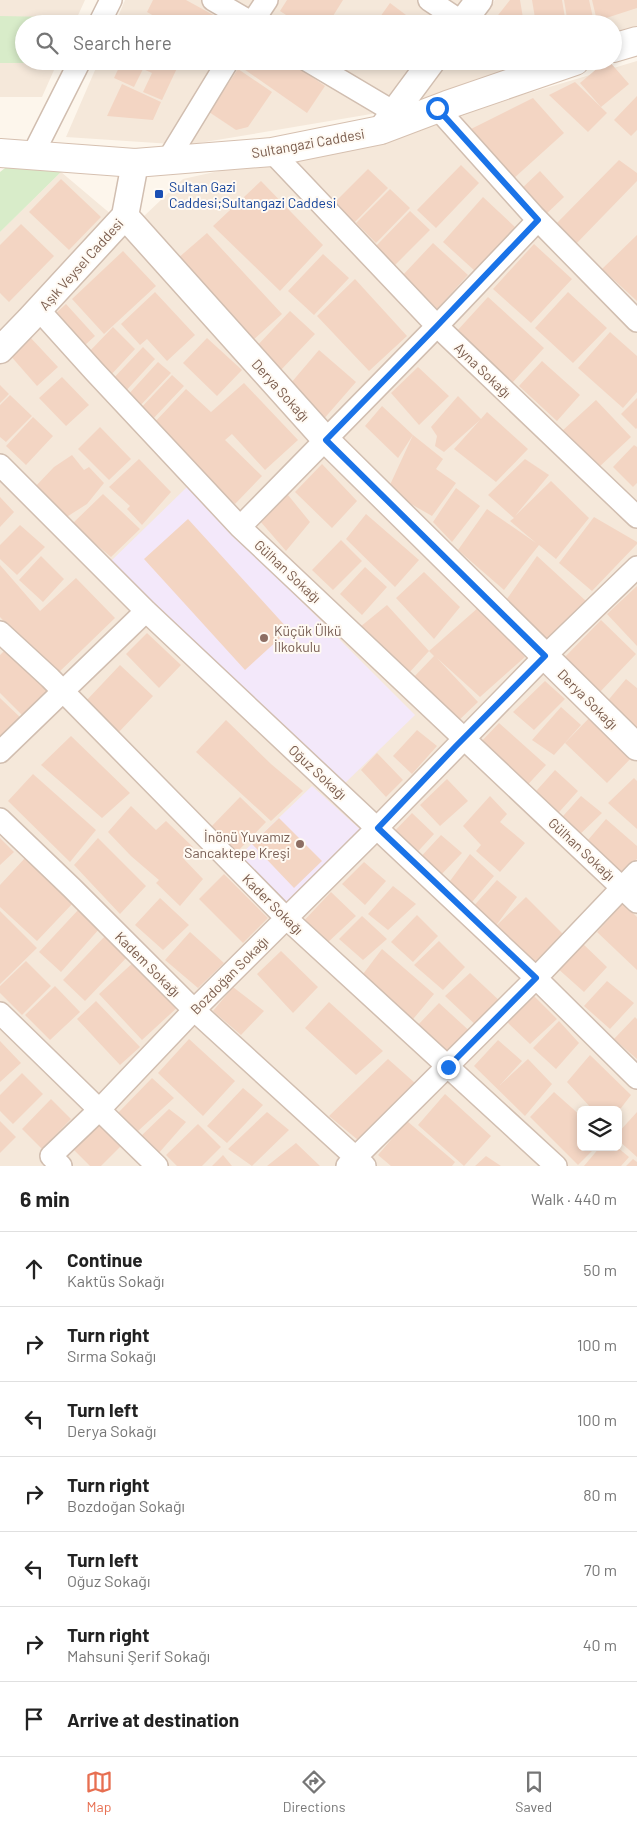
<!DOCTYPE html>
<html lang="en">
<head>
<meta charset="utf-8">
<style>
	body { margin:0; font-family:Barlow,sans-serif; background:#f2f2f2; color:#222 }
	.controls { position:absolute; right:15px; bottom:15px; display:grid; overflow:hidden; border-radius:8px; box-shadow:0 2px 8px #0003 }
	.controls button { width:45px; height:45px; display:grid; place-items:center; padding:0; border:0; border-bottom:1px solid #e0e0e0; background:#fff; color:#222; font:25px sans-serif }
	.stop { position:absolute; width:15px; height:15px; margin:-11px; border:4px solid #1a73e8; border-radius:50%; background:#fff }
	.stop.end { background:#1a73e8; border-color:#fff; box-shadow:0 1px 5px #0008 }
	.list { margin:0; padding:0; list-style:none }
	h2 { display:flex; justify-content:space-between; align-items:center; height:65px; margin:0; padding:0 20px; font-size:21px }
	h2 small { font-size:16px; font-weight:400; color:#767676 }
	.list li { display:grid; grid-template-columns:32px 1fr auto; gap:15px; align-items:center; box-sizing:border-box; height:75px; padding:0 20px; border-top:1px solid #e0e0e0 }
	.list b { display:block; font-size:19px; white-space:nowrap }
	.list p { margin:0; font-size:16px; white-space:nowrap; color:#767676 }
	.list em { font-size:16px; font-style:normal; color:#767676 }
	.icon { flex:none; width:28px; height:28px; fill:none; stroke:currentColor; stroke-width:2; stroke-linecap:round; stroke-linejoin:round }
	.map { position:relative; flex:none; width:637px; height:1166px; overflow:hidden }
	.search { position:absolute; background:#fff; box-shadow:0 2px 8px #0003; left:15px; right:15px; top:15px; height:55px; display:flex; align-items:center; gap:12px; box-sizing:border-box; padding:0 18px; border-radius:28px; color:#767676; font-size:19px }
	.sheet { height:590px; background:#fff }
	nav { display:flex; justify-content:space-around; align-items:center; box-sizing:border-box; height:70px; border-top:1px solid #e0e0e0; background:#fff; font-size:14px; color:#767676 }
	nav a { display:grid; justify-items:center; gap:2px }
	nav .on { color:#e76f51 }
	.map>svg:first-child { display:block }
</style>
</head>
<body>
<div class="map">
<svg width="637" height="1166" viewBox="0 0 637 1166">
	<rect width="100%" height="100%" fill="#fdf6ec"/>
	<path fill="#f5e8da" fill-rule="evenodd" d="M0,0H85L74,24H24V61H58L42,97H0Z
		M125,0H463L445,24H115Z
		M495,0H637V34L613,42V24H477Z
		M99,61H416L377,113L187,145L66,137Z
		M449,61H554L415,106Z
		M637,61V1166H0V353L183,179L408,129ZM581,1110H618V1147H581Z
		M61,172L112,215L0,331V232Z"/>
	<path fill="#f3e8fa" d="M187,487L415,715L343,785L111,561Z
		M312,786L362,831L287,907L238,857Z"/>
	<path fill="#d8ecc9" d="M0,16L53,17V24H24V61H53V63H0Z
		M9,165L61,172L0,232V172Z"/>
	<path fill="#f3d5c3" d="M153,0H186L217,17L214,24H168L147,12Z
		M287,0H343L328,24H300L280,11Z
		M510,0H520L524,24H491Z
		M532,0H562L566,24H536Z
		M564,0H589L594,22L589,24H568Z
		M592,0H637V8L597,21Z
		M390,3L418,24H375Z
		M122,61H172L179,64L162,100L143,92L152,73L143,69L134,87L114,78Z
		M245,61H289L325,86L307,113L241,67Z
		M380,61H399L392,70Z
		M606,61H609L629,84L601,107L580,83Z
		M238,69L272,92L248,127L236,130L209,112Z
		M575,82L607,113L588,132L549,95Z
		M122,84L161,102L153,120L107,116Z
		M637,96V130L631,136L614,120Z
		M533,98L564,133L513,179L471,129Z
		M619,160L637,173V181L573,247L553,227Z
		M461,165L479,183L436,228L417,210Z
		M368,169L388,188L354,223L334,203Z
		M540,171L564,197L543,217L519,191Z
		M61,179L101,217L69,250L29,212Z
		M261,181L323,245L280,291L213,226Z
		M390,189L410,208L376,243L356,223Z
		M483,197L515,227L475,271L443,242Z
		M410,211L430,230L395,265L376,246Z
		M21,224L54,256L9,302L0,293V245Z
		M207,233L282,314L251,342L177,259Z
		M637,235V301L602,269Z
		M433,243L468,275L437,309L402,276Z
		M534,244L572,279L531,323L493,289Z
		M123,251L156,286L104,334L72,299Z
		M323,254L349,278L314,315L288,291Z
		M355,279L407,336L369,371L317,316Z
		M155,292L195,335L167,361L147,339L140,345L121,324Z
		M568,292L607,328L573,363L535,328Z
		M488,297L544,348L512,383L456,332Z
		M66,304L95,336L74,355L45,323Z
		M290,311L315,334L280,371L255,348Z
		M113,327L135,349L110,376L87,354Z
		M610,332L637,356V392L623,408L578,368Z
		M29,336L58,367L37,386L9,354Z
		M207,338L242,370L217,396L183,363Z
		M143,347L155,359L123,394L110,382Z
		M319,350L356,382L322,421L285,390Z
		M542,361L580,395L557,421L519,386Z
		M158,362L171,373L138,408L126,397Z
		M418,367L449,396L419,425L391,393Z
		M172,375L184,386L151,421L139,410Z
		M62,377L89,405L66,426L39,398Z
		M244,383L298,440L265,470L232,434L225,440L262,476L235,504L153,424L186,389L211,412Z
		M0,385L9,394L0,403Z
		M10,395L32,416L6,442L0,437V405Z
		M458,396L481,419L487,412L528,449L496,482L454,449L480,420L444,452L435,446L437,436L431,427Z
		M637,398V428L636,429L621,414Z
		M596,400L631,437L597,469L562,431Z
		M382,406L413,435L398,458L365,426Z
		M33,417L53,436L26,465L6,446Z
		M100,427L131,459L109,480L78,449Z
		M413,435L443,459L436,469L456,483L432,516L411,504L389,487Z
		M634,445L637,447V483L633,487L613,467Z
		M72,455L84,470L89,467L104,483L87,504L65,518L34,488L54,467Z
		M139,459L171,492L142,525L127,509L130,506L109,487Z
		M525,459L549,475L515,516L551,481L589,518L556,559L539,545L504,590L458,550L487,509L536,543L510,521L514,518L488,495Z
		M322,464L357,501L332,528L295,492Z
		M456,488L480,506L452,542L433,522Z
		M103,494L140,529L111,557L72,524Z
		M288,495L310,522L286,551L260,521Z
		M0,497L14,512L0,527Z
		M366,514L419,560L395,587L346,539Z
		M594,517L637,542V544L592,591L559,563Z
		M188,519L289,630L245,670L144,559Z
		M20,525L45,547L17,575L0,559V545Z
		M341,540L362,561L333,590L312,570Z
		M41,556L64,579L43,602L19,580Z
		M537,556L586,601L545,641L502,606Z
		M0,565L40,611L76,578L115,618L55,676L0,617Z
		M365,567L387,587L362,615L340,594Z
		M424,572L460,607L434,639L396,598Z
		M637,586V646L607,614Z
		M387,605L429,651L408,674L360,627Z
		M479,607L525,657L480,697L437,658L478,702L456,723L411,680L434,656L429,651Z
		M601,620L636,654L599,693L563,659Z
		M147,633L181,665L159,688L126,654Z
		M6,649L50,693L25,718L0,693V655Z
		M120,665L153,696L118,733L85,702Z
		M626,679L637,688V730L605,704Z
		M545,681L565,699L534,730L513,712Z
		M0,698L22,719L0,742Z
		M561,707L581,725L554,755L532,740Z
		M594,713L636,753L607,783L565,743Z
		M226,720L271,764L303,791L271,821L196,752Z
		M499,723L546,765L520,793L479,744Z
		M417,730L437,746L412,774L393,756Z
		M71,736L130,793L102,818L41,765Z
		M377,753L403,780L386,797L361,770Z
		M555,770L578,791L552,820L529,799Z
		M33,774L96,830L70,862L8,801Z
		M634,778L637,781V829L608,803Z
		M447,779L468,801L440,826L420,805Z
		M490,796L507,814L500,822L525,843L500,872L476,851L481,845L463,826Z
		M581,796L602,813L574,840L555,825Z
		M240,797L266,822L236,853L210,828Z
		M131,806L156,830L166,821L193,847L182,857L203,879L180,906L156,883L159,880L131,856L108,832Z
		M412,813L434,834L411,859L387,839Z
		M279,818L322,861L294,888L252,844Z
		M606,819L637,846V859L616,877L582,847Z
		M441,835L462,853L438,878L416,862Z
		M0,838L14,852L0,865Z
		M98,838L146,886L120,914L74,865Z
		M470,854L494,876L467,908L444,889Z
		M26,857L74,902L37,941L0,907V885Z
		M364,862L386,881L365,905L342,884Z
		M224,874L268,918L243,943L199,899Z
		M497,880L517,897L495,927L471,909Z
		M393,886L416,904L388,930L368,914Z
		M331,892L356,916L325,945L299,926Z
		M526,897L565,936L534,966L495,927Z
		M160,898L189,925L163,950L135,925Z
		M623,903L637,917V970L597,932Z
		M79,909L100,928L61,972L39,952Z
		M0,911L37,948L0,984Z
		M417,915L438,936L413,962L391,942Z
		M362,916L387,939L363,960L339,939Z
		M190,932L224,963L198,988L165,960Z
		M107,934L129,955L85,1001L63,980Z
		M439,941L465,967L443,990L414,965Z
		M580,941L607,967L584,992L556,967Z
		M382,949L434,994L409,1024L360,978Z
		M281,951L318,987L293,1013L257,974Z
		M137,959L180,1005L142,1040L99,994Z
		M26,961L51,986L22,1015L0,993V986Z
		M470,973L503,1004L480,1029L445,996Z
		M607,981L634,1003L610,1029L584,1006Z
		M55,986L80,1012L50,1040L25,1015Z
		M233,987L264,1011L241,1035L213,1011Z
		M534,996L557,1019L530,1044L507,1022Z
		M96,1001L140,1047L120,1065L77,1019Z
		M329,1002L383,1051L356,1075L305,1028Z
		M439,1003L475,1036L452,1057L416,1027Z
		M635,1017L637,1019V1059L614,1039Z
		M559,1021L579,1043L556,1069L533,1048Z
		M189,1039L235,1081L203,1116L158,1073Z
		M498,1040L522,1061L500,1085L528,1059L552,1084L525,1116L474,1066Z
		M0,1041L21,1063L0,1082Z
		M590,1055L631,1095L618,1112V1110H593L567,1082Z
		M388,1059L415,1083L358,1140L329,1116Z
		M22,1073L43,1094L13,1124L0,1111V1095Z
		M152,1078L174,1098L138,1131L116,1115Z
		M243,1088L263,1105L227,1143L207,1126Z
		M554,1092L581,1116V1147H596L578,1165L530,1117Z
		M445,1094L491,1136L464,1166L418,1125Z
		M51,1099L71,1119L42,1149L22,1129Z
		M169,1109L186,1122L158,1154L139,1138Z
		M267,1112L289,1130L252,1166L228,1149Z
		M637,1112V1157L618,1140V1133Z
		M0,1121L16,1137L0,1153Z
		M407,1121L455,1162L452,1166H391L378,1155Z
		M100,1123L122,1145L101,1166H90L74,1150Z
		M198,1124L221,1147L202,1166H177L166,1155Z
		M296,1143L320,1166H267Z
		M600,1147H617L629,1157L621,1166H584Z
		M223,1155L232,1166H212Z
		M486,1156L501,1166H475Z
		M633,1159L637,1162V1166H626Z"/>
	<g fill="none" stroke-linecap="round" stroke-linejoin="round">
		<g stroke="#d1beb0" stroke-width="24">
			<path id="minor" d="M213,0L254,24
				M429,0L462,22
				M99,24L111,0
				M251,24L267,0
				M308,61L394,112
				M437,108L534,216L637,321
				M272,152L437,326L637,517
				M32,156L80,61
				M167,161L228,61
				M39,310L94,371L240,527L637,902
				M0,465L146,611L536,978L637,1078
				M240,527L437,326L538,220
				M0,632L50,678L286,918L556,1166
				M0,752L146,611
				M0,819L72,888L194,1010L365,1166
				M0,1013L157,1166
				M61,1166L51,1156L99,1110L194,1010L377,828L545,656L637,567
				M347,1166L536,978L637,872"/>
		</g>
		<g stroke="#d1beb0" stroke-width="29">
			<path id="tertiary" d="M461,24L479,0
				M381,130L432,61
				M125,216L326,440L637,747
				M0,350L29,320L125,216L135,163"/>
		</g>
		<g stroke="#d6c0b0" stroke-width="30">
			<path id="secondary" d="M613,48L637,41
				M0,153L135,163L272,152L381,130L447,105L575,61"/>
		</g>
		<use href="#minor" stroke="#fff" stroke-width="21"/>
		<use href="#tertiary" stroke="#fff" stroke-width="26"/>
		<use href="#secondary" stroke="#fff" stroke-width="28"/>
	</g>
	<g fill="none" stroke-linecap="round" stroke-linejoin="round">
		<path stroke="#1a73e8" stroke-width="6" d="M437,108L538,220L437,326L326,440L545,656L456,746L378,828L536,978L448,1067"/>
	</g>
	<rect fill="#1a4fb4" stroke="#fffaf3" stroke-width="2" x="154" y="189" width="10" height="10" rx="2.5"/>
	<g fill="#8d6e63" stroke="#fffaf3" stroke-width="2">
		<circle cx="264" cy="638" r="5"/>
		<circle cx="300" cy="844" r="5"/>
	</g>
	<g text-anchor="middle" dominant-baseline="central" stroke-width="4" stroke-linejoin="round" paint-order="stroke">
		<g font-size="14" fill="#7a5c4d" stroke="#fffaf3">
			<text transform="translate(308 143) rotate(-10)">Sultangazi Caddesi</text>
			<text transform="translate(81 264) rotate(-48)">Aşık Veysel Caddesi</text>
			<text transform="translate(483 370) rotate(44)">Ayna Sokağı</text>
			<text transform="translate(281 390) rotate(48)">Derya Sokağı</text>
			<text transform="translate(288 571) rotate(43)">Gülhan Sokağı</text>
			<text transform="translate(588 699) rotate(45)">Derya Sokağı</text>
			<text transform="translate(318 772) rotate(43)">Oğuz Sokağı</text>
			<text transform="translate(582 849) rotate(43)">Gülhan Sokağı</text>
			<text transform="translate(273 904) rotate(45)">Kader Sokağı</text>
			<text transform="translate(148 964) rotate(45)">Kadem Sokağı</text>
			<text transform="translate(229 975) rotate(-45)">Bozdoğan Sokağı</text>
		</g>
		<g font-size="14" fill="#164399" stroke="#fffaf3" text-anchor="start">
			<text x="169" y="186">Sultan Gazi<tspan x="169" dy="16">Caddesi;Sultangazi Caddesi</tspan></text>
		</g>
		<g font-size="14" fill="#785e54" stroke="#fffaf3" text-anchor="start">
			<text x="274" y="630">Küçük Ülkü<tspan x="274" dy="16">İlkokulu</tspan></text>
			<text x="290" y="836" text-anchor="end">İnönü Yuvamız<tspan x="290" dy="16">Sancaktepe Kreşi</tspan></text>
		</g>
	</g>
</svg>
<div class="controls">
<button><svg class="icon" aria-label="layers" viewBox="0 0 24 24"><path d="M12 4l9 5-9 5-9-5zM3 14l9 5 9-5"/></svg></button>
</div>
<div class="stop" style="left:437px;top:108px"></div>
<div class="stop end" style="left:448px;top:1067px"></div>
<div class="search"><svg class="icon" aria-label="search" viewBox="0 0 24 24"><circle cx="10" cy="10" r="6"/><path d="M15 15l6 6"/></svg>Search here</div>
</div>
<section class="sheet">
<h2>6 min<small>Walk · 440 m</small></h2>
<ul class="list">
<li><svg class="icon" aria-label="ahead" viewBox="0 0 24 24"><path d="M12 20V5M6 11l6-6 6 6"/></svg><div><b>Continue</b><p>Kaktüs Sokağı</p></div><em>50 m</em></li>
<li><svg class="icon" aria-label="right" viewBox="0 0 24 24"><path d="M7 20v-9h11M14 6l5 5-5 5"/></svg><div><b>Turn right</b><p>Sırma Sokağı</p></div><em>100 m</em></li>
<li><svg class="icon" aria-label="left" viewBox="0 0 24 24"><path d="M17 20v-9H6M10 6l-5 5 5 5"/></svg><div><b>Turn left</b><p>Derya Sokağı</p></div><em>100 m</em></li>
<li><svg class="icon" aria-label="right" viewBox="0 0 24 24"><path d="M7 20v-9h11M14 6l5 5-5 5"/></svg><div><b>Turn right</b><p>Bozdoğan Sokağı</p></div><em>80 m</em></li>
<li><svg class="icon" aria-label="left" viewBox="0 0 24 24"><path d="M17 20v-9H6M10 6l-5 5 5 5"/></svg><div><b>Turn left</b><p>Oğuz Sokağı</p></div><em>70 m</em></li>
<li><svg class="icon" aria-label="right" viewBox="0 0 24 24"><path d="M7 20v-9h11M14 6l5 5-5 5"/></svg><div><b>Turn right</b><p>Mahsuni Şerif Sokağı</p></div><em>40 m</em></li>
<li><svg class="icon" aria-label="arrive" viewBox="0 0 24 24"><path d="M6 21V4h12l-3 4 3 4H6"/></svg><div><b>Arrive at destination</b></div></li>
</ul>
</section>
<nav>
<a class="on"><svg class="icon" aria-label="map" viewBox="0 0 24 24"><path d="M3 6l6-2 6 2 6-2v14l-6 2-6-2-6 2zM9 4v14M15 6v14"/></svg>Map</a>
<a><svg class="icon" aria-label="directions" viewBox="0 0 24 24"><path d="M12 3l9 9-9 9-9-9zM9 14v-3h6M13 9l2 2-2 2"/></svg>Directions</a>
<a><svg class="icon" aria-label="saved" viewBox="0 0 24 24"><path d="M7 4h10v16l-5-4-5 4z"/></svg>Saved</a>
</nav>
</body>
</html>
